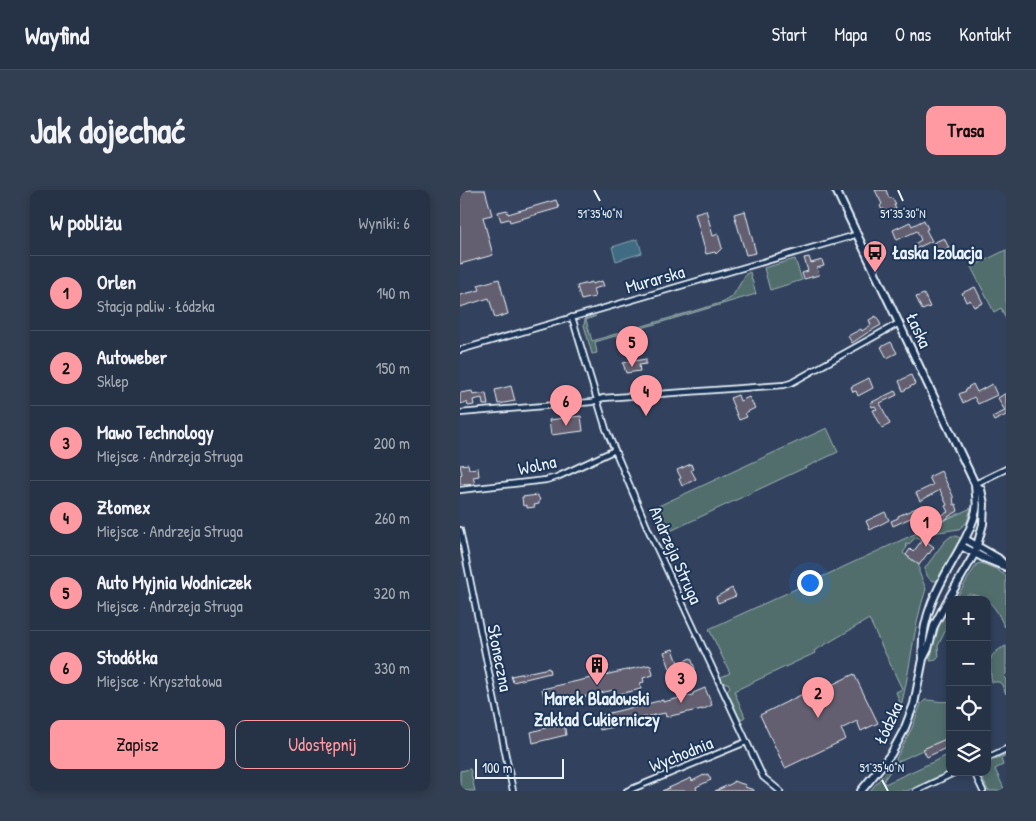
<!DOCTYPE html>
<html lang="pl">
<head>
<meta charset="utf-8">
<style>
	body { margin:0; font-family:"Patrick Hand",sans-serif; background:#323e51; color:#f1f3f6 }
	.controls { position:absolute; right:15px; bottom:15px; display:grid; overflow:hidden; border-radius:10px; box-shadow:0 2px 8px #0003 }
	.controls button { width:45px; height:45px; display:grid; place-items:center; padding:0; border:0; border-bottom:1px solid #424d5f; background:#263246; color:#f1f3f6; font:25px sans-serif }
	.scale { position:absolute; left:15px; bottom:12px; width:89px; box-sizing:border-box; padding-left:5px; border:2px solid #e8f1f8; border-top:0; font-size:14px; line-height:18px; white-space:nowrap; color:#e8f1f8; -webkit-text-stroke:4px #1d3557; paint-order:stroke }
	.you { position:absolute; left:349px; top:392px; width:18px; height:18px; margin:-12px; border:4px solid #fff; border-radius:50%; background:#1a73e8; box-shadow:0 0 0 8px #1a73e833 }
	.badge { display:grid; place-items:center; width:32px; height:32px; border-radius:50%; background:#ff9aa2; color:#111; font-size:16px; font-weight:700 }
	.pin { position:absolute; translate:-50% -41px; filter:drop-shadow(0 1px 2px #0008) }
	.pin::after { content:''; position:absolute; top:26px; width:18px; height:15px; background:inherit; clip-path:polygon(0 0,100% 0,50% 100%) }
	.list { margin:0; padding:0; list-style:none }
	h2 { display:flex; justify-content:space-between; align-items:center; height:65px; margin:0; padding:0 20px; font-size:21px }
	h2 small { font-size:16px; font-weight:400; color:#a4aab3 }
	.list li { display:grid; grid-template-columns:32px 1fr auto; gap:15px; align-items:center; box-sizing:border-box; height:75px; padding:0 20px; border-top:1px solid #424d5f }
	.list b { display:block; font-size:19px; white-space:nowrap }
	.list p { margin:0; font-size:16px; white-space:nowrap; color:#a4aab3 }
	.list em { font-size:16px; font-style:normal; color:#a4aab3 }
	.actions { display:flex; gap:10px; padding:15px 20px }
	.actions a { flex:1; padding:11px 0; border:1px solid #ff9aa2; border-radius:10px; text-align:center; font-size:18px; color:#ff9aa2 }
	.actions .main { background:#ff9aa2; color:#111 }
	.icon { flex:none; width:28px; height:28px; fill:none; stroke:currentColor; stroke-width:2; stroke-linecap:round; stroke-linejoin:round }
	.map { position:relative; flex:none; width:546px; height:601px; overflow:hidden; border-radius:10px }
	header { display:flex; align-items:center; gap:30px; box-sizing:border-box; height:70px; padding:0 25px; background:#263246; border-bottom:1px solid #424d5f }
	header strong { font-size:24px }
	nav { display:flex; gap:28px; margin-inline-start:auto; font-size:18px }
	.intro { display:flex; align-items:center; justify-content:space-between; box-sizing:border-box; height:120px; padding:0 30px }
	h1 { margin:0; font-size:35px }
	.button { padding:12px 22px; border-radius:10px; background:#ff9aa2; color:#111; font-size:18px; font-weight:700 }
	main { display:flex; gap:30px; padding:0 30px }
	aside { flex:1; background:#263246; border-radius:10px; box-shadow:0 2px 8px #0003 }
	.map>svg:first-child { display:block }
</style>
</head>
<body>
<header>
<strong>Wayfind</strong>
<nav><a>Start</a><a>Mapa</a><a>O nas</a><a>Kontakt</a></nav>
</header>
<div class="intro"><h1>Jak dojechać</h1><a class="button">Trasa</a></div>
<main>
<aside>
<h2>W pobliżu<small>Wyniki: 6</small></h2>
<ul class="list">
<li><span class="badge">1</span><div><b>Orlen</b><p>Stacja paliw · Łódzka</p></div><em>140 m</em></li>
<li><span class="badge">2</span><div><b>Autoweber</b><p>Sklep</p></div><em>150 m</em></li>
<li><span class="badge">3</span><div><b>Mawo Technology</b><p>Miejsce · Andrzeja Struga</p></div><em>200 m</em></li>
<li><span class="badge">4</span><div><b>Złomex</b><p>Miejsce · Andrzeja Struga</p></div><em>260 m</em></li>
<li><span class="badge">5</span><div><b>Auto Myjnia Wodniczek</b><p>Miejsce · Andrzeja Struga</p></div><em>320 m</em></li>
<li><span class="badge">6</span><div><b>Stodółka</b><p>Miejsce · Kryształowa</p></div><em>330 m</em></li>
</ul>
<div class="actions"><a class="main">Zapisz</a><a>Udostępnij</a></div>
</aside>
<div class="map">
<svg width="546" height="601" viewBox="0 0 546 601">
	<rect width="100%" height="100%" fill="#32425e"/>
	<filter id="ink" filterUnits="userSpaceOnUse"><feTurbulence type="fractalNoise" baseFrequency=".02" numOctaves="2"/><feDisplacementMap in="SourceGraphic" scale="10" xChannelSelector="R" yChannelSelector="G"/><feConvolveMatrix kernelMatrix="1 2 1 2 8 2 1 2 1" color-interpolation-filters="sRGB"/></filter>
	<g filter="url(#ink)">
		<path fill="#516e6d" stroke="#9cb0b2" d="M546,60V129L541,118L534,122L511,77Z
			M335,69L342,90L310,100L304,78Z
			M290,82L296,104L135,152L137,163L132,164L124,135L125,129L136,126L126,130L132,151L264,112L272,107L286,84Z
			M367,238L378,262L204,344L192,319Z
			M511,318L507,332L499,339L465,344L460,350L456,347L448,355L446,354L445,355L447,357L443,363L459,375V382L466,399C453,437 451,478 441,516L436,502L442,499L409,429L354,461L355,463L274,501L285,527L282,529L279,528L267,504V500L270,497L268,493H263L259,488L270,483L249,439Z
			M491,346H496L500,348L496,358L477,391C469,392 466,385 465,378L484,352Z
			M521,373L536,379L546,386V437L544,436C536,418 530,407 509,404L505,406L501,410H495L515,377L517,374Z
			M483,426L487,427V437L478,456L479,467L476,470L470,471L475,446Z
			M546,456V484L544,486L546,491V504L542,495L539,492H532C529,472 526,465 546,456Z
			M465,510C474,510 481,513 490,511V547L439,571L437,573L436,569L452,538L461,514Z
			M490,564V581L447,601H410L429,578L433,577L424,590L425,594Z
			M546,564V566L541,569L543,575L535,579L545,601H528L520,582H527V573Z
			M10,579L15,601H0V581Z"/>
		<path fill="#406c83" stroke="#83a1b2" d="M178,49L182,63L156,71L152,57Z"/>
		<path fill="#635f6f" stroke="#e8f1f8" d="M0,0H25L32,25L23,27L33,65L0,74Z
			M415,0H426L429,8H432L436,15H434L436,19L427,23L424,19L422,20L420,16L422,14Z
			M96,10L99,18L50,32L49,29L41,31L38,22L47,20L48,24Z
			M246,20L253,46L258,44L262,58L256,64L255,62L246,64L235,23Z
			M285,21L296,63L286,65L274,24Z
			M464,30L468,39L466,40L472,51L455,59L453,55L461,50L457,41L437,50L433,40L450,32L452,36Z
			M484,48L489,58L479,63L473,53Z
			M349,67L351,73L362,70L364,76L357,78L359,85L344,89L342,83L348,81L344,68Z
			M39,89L48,124L35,128L29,108L0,117V105L20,100L18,95Z
			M142,91L144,96L133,99L135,107L121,110L117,96L132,92V94Z
			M515,97L523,113L514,117L510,110L506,112L502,103Z
			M464,104L470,117L462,120L456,107Z
			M416,126L421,135L407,143L392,153L388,146L401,139L402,141L411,135L409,130Z
			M431,152L437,163L427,168L421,157Z
			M186,169V174L179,175L180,181L166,183L163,173Z
			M451,185L455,194L443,201L439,191Z
			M409,188L413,198L398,206L396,201L393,202L391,197Z
			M513,194L517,202L532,194L537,205L518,214L514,207L503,213L499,204L506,201L505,200L509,198L508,197Z
			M51,196L55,211L38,214L35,200Z
			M12,201L13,205L26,203L28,215H23L22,208L13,210L14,215L8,216L7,212L0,214V203Z
			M435,201L437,205L420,213L430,234L422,238L413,220L417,219L415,216L412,217L410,213Z
			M546,203V225L534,231L532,227L545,221L538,208Z
			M278,205L280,211L289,207L295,218L285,223L287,227L279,230L270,208Z
			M121,226L123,241L91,245L89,230Z
			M8,274L9,279L18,278L19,286L13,287L15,294L5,295L4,294H0V285L2,284L0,275Z
			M231,274L233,279L231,280L236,289L222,296L219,289L221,288L217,280Z
			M481,281L493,306L494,315L496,314L498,321L488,327V328L476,334L473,329L488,322L485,316L487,315L480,300L460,311L456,303L473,295L469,287Z
			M78,305V307L80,309L79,311V314L74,315L75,317L67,318V315L63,316L62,307Z
			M463,315L465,321L474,317L476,321L474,322L476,326L472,328L470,324L459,329L457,325L433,336L431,331L438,328V326Z
			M425,322L429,330L410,340L406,331Z
			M463,349L474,357L469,364L468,363L459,375L446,365L450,359L453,362Z
			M272,398L276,406L258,413L256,407Z
			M213,459L218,473L231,468L235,479L213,487L204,462Z
			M189,475L190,476H191L193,485L183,488L184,492L180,493L181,499L155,505L154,500L99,512L98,509L85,512L82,499Z
			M89,478L90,483L53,492L51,486Z
			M394,484L418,533L401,541L397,531L381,539L386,549L325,578L300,525L351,500L353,504Z
			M245,498L252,515L242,520V519L206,527L205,523L181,528L182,531L140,540L137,526L203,510V512L233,505V503Z
			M104,533L106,545L73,553L71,542Z
			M486,549L490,556L467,567L463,559Z
			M248,584L251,590L236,597L237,601H202L231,588L232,591L244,585V586Z
			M273,591L286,595L285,597L294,600V601H255L273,593Z"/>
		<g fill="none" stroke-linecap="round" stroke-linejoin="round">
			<g stroke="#e8f1f8" stroke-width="8">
				<path id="street" d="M112,127L146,239L188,339L303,587L320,601
					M0,160L389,47L397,44
					M0,223L132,212L143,208L324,195L331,193L439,133
					M515,294L546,279
					M0,300L86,290L97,287L155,260
					M0,340L53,601
					M527,568L546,559
					M514,582L523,601
					M167,601L286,552
					M456,601L496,582"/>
			</g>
			<g stroke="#e8f1f8" stroke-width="10">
				<path id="secondary" d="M376,0L515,294L521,299L524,314L523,334L515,363L486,413L474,436L468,459L463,469L454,514L444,540L431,564L401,601
					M505,349L538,368L545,375
					M501,356L524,368L546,377
					M463,468C459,428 480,393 499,360C506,348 513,334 516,320C518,311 515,303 515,294"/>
			</g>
			<use href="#street" stroke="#1d3557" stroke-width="4.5"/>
			<use href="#secondary" stroke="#1d3557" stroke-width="6"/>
		</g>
	</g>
	<path fill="none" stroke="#e8f1f8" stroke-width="2" d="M134,0L140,11M438,0L443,11M422,590L428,601"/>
	<defs>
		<g id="bus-pin" transform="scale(1.25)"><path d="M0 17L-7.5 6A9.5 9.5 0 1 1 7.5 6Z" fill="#ff9aa2" stroke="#1d3557"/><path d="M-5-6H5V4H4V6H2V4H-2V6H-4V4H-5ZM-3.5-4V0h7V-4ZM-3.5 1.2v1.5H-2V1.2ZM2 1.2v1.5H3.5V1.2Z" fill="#111"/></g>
		<g id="building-pin" transform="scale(1.25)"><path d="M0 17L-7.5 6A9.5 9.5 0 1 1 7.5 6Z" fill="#ff9aa2" stroke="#1d3557"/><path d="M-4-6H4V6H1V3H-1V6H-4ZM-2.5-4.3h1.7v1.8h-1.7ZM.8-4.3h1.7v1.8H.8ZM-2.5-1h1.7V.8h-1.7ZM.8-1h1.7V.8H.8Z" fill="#111"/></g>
	</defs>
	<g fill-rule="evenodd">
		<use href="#bus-pin" x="415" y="62"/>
		<use href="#building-pin" x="137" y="475"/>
	</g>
	<g text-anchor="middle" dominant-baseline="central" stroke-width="4" stroke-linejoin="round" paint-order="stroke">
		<g font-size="18" font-weight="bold" fill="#e8f1f8" stroke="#1d3557" text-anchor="start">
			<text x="432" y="62">Łaska Izolacja</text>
			<text x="137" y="508" text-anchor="middle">Marek Bladowski<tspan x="137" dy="21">Zakład Cukierniczy</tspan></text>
		</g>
		<g font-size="18" fill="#e8f1f8" stroke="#1d3557">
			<text transform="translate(195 89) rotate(-16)">Murarska</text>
			<text transform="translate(459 140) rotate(65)">Łaska</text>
			<text transform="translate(77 275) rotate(-12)">Wolna</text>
			<text transform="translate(216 365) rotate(66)">Andrzeja Struga</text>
			<text transform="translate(40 468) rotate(79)">Słoneczna</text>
			<text transform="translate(428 533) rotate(-65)">Łódzka</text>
			<text transform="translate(221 564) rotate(-22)">Wychodnia</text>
		</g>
	</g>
	<g font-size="12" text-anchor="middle" fill="#e8f1f8" stroke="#1d3557" stroke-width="4" stroke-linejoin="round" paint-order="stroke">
		<text x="140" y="28">51°35'40"N</text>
		<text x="443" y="28">51°35'30"N</text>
		<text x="422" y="582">51°35'40"N</text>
	</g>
</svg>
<div class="controls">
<button>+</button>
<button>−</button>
<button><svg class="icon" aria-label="locate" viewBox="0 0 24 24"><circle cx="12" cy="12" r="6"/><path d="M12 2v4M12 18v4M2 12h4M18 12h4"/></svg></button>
<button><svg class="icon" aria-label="layers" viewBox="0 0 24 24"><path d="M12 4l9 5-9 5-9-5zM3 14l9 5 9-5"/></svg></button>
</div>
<div class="scale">100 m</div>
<div class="you"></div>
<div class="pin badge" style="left:466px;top:357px">1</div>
<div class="pin badge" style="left:358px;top:528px">2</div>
<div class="pin badge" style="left:221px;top:513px">3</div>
<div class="pin badge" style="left:186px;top:226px">4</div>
<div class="pin badge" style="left:172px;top:177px">5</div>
<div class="pin badge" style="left:106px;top:236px">6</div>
</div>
</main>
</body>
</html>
